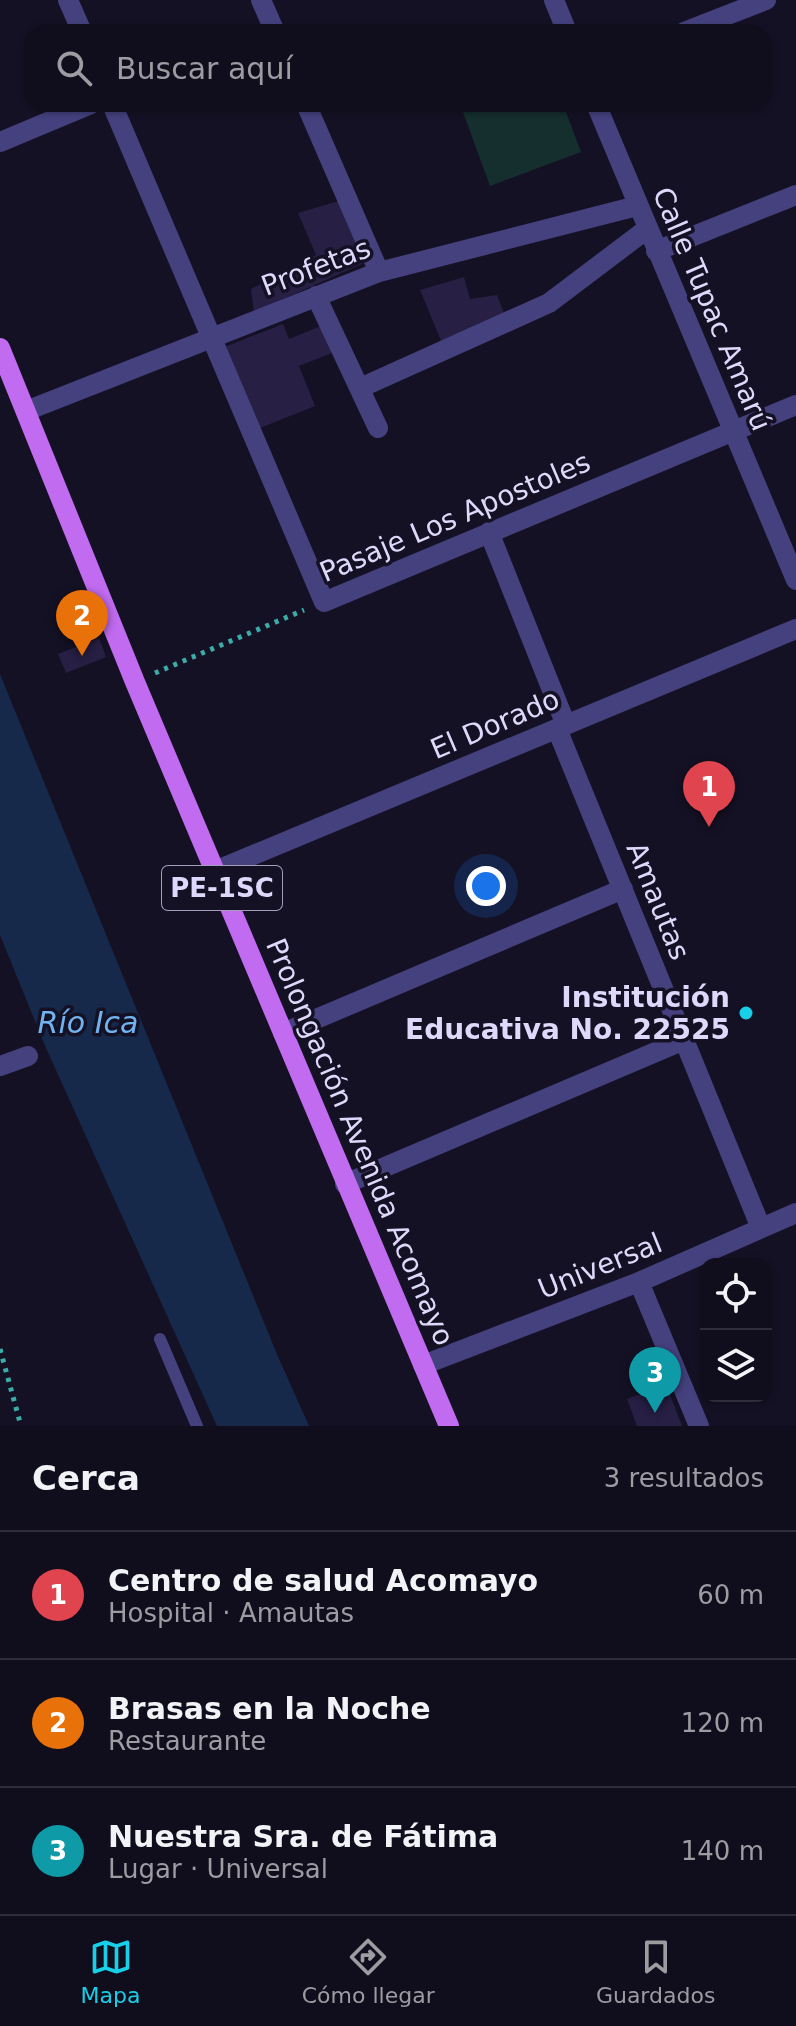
<!DOCTYPE html>
<html lang="es">
<head>
<meta charset="utf-8">
<style>
	body { margin:0; font-family:"DejaVu Sans",sans-serif; background:#1e1b29; color:#f1f3f6 }
	.controls { position:absolute; right:24px; bottom:24px; display:grid; overflow:hidden; border-radius:16px; box-shadow:0 2px 6px #0004 }
	.controls button { width:72px; height:72px; display:grid; place-items:center; padding:0; border:0; border-bottom:2px solid #302d3b; background:#100d1c; color:#f1f3f6; font:40px sans-serif }
	.you { position:absolute; left:486px; top:886px; width:28px; height:28px; margin:-20px; border:6px solid #fff; border-radius:50%; background:#1a73e8; box-shadow:0 0 0 12px #1a73e833 }
	.badge { display:grid; place-items:center; width:52px; height:52px; border-radius:50%; background:#18cfe8; color:#fff; font-size:26px; font-weight:700 }
	.pin { position:absolute; translate:-50% -66px; filter:drop-shadow(0 2px 4px #0008) }
	.pin::after { content:''; position:absolute; top:42px; width:28px; height:24px; background:inherit; clip-path:polygon(0 0,100% 0,50% 100%) }
	.list { margin:0; padding:0; list-style:none }
	h2 { display:flex; justify-content:space-between; align-items:center; height:104px; margin:0; padding:0 32px; font-size:34px }
	h2 small { font-size:26px; font-weight:400; color:#9c9ca3 }
	.list li { display:grid; grid-template-columns:52px 1fr auto; gap:24px; align-items:center; box-sizing:border-box; height:128px; padding:0 32px; border-top:2px solid #302d3b }
	.list b { display:block; font-size:30px; white-space:nowrap }
	.list p { margin:0; font-size:26px; white-space:nowrap; color:#9c9ca3 }
	.list em { font-size:26px; font-style:normal; color:#9c9ca3 }
	.icon { flex:none; width:44px; height:44px; fill:none; stroke:currentColor; stroke-width:2; stroke-linecap:round; stroke-linejoin:round }
	.map { position:relative; flex:none; width:796px; height:1426px; overflow:hidden }
	.search { position:absolute; background:#100d1c; box-shadow:0 2px 6px #0004; left:24px; right:24px; top:24px; height:88px; display:flex; align-items:center; gap:20px; box-sizing:border-box; padding:0 28px; border-radius:24px; color:#9c9ca3; font-size:30px }
	.sheet { height:488px; background:#100d1c }
	nav { display:flex; justify-content:space-around; align-items:center; box-sizing:border-box; height:112px; border-top:2px solid #302d3b; background:#100d1c; font-size:22px; color:#9c9ca3 }
	nav a { display:grid; justify-items:center; gap:4px }
	nav .on { color:#18cfe8 }
	.map>svg:first-child { display:block }
</style>
</head>
<body>
<div class="map">
<svg width="796" height="1426" viewBox="0 0 796 1426">
	<rect width="100%" height="100%" fill="#151125"/>
	<path fill="#152e2e" d="M460,104H563L581,152L490,186Z"/>
	<path fill="#16294b" d="M0,674L276,1352L309,1426H217L46,1048L0,935Z"/>
	<path fill="#271f44" d="M339,201L364,263L254,312L251,289L316,255L298,213Z
		M464,277L470,299L497,295L507,321L442,343L420,290Z
		M283,324L289,339L321,326L332,353L299,366L315,406L255,430L222,348Z
		M99,638L106,657L66,673L58,654Z
		M666,1384L682,1426H637L627,1399Z"/>
	<g fill="none" stroke-linecap="round" stroke-linejoin="round">
		<path stroke="#3caca8" stroke-width="5" stroke-dasharray="4 6" stroke-linecap="butt" d="M155,673L304,610
			M0,1349L21,1426"/>
		<path stroke="#45417f" stroke-width="12" d="M160,1339L197,1426"/>
		<path stroke="#45417f" stroke-width="20" d="M68,0L82,32
			M261,0L275,32
			M554,0L567,32
			M684,32L766,0
			M112,104L324,602L796,405
			M306,104L379,272
			M596,104L796,580
			M0,142L91,104
			M656,251L796,195
			M316,296L378,428
			M360,388L549,303L647,229
			M26,411L379,272L637,206
			M489,532L566,725
			M557,729L761,1228
			M215,871L796,629
			M283,1033L623,889
			M0,1066L28,1056
			M345,1184L684,1040
			M639,1282L699,1426
			M423,1365L639,1282L796,1213"/>
		<path stroke="#c16bf0" stroke-width="20" d="M0,348L135,682L449,1426"/>
	</g>
	<circle fill="#18cfe8" stroke="#151125" stroke-width="3" cx="746" cy="1013" r="8"/>
	<g text-anchor="middle" dominant-baseline="central" stroke-width="7" stroke-linejoin="round" paint-order="stroke">
		<rect fill="#151125" stroke="#a29dbb" stroke-width="2" x="162" y="866" width="120" height="44" rx="6"/>
		<g font-size="26" font-weight="bold" fill="#ded9fb">
			<text x="222" y="888">PE-1SC</text>
		</g>
		<g font-size="28" fill="#ded9fb" stroke="#151125">
			<text transform="translate(316 267) rotate(-21)">Profetas</text>
			<text transform="translate(712 309) rotate(67)">Calle Tupac Amarú</text>
			<text transform="translate(455 517) rotate(-23)">Pasaje Los Apostoles</text>
			<text transform="translate(495 724) rotate(-23)">El Dorado</text>
			<text transform="translate(658 901) rotate(68)">Amautas</text>
			<text transform="translate(360 1142) rotate(67)">Prolongación Avenida Acomayo</text>
			<text transform="translate(600 1266) rotate(-22)">Universal</text>
		</g>
		<g font-size="28" font-weight="bold" fill="#ded9fb" stroke="#151125" text-anchor="end">
			<text x="730" y="997">Institución<tspan x="730" dy="32">Educativa No. 22525</tspan></text>
		</g>
		<g font-size="30" font-style="italic" fill="#71b3f1" stroke="#151125">
			<text x="88" y="1022">Río Ica</text>
		</g>
	</g>
</svg>
<div class="controls">
<button><svg class="icon" aria-label="locate" viewBox="0 0 24 24"><circle cx="12" cy="12" r="6"/><path d="M12 2v4M12 18v4M2 12h4M18 12h4"/></svg></button>
<button><svg class="icon" aria-label="layers" viewBox="0 0 24 24"><path d="M12 4l9 5-9 5-9-5zM3 14l9 5 9-5"/></svg></button>
</div>
<div class="you"></div>
<div class="pin badge" style="left:709px;top:827px;background:#e0444e">1</div>
<div class="pin badge" style="left:82px;top:656px;background:#e8710a">2</div>
<div class="pin badge" style="left:655px;top:1413px;background:#0f9aa8">3</div>
<div class="search"><svg class="icon" aria-label="search" viewBox="0 0 24 24"><circle cx="10" cy="10" r="6"/><path d="M15 15l6 6"/></svg>Buscar aquí</div>
</div>
<section class="sheet">
<h2>Cerca<small>3 resultados</small></h2>
<ul class="list">
<li><span class="badge" style="background:#e0444e">1</span><div><b>Centro de salud Acomayo</b><p>Hospital · Amautas</p></div><em>60 m</em></li>
<li><span class="badge" style="background:#e8710a">2</span><div><b>Brasas en la Noche</b><p>Restaurante</p></div><em>120 m</em></li>
<li><span class="badge" style="background:#0f9aa8">3</span><div><b>Nuestra Sra. de Fátima</b><p>Lugar · Universal</p></div><em>140 m</em></li>
</ul>
</section>
<nav>
<a class="on"><svg class="icon" aria-label="map" viewBox="0 0 24 24"><path d="M3 6l6-2 6 2 6-2v14l-6 2-6-2-6 2zM9 4v14M15 6v14"/></svg>Mapa</a>
<a><svg class="icon" aria-label="directions" viewBox="0 0 24 24"><path d="M12 3l9 9-9 9-9-9zM9 14v-3h6M13 9l2 2-2 2"/></svg>Cómo llegar</a>
<a><svg class="icon" aria-label="saved" viewBox="0 0 24 24"><path d="M7 4h10v16l-5-4-5 4z"/></svg>Guardados</a>
</nav>
</body>
</html>
